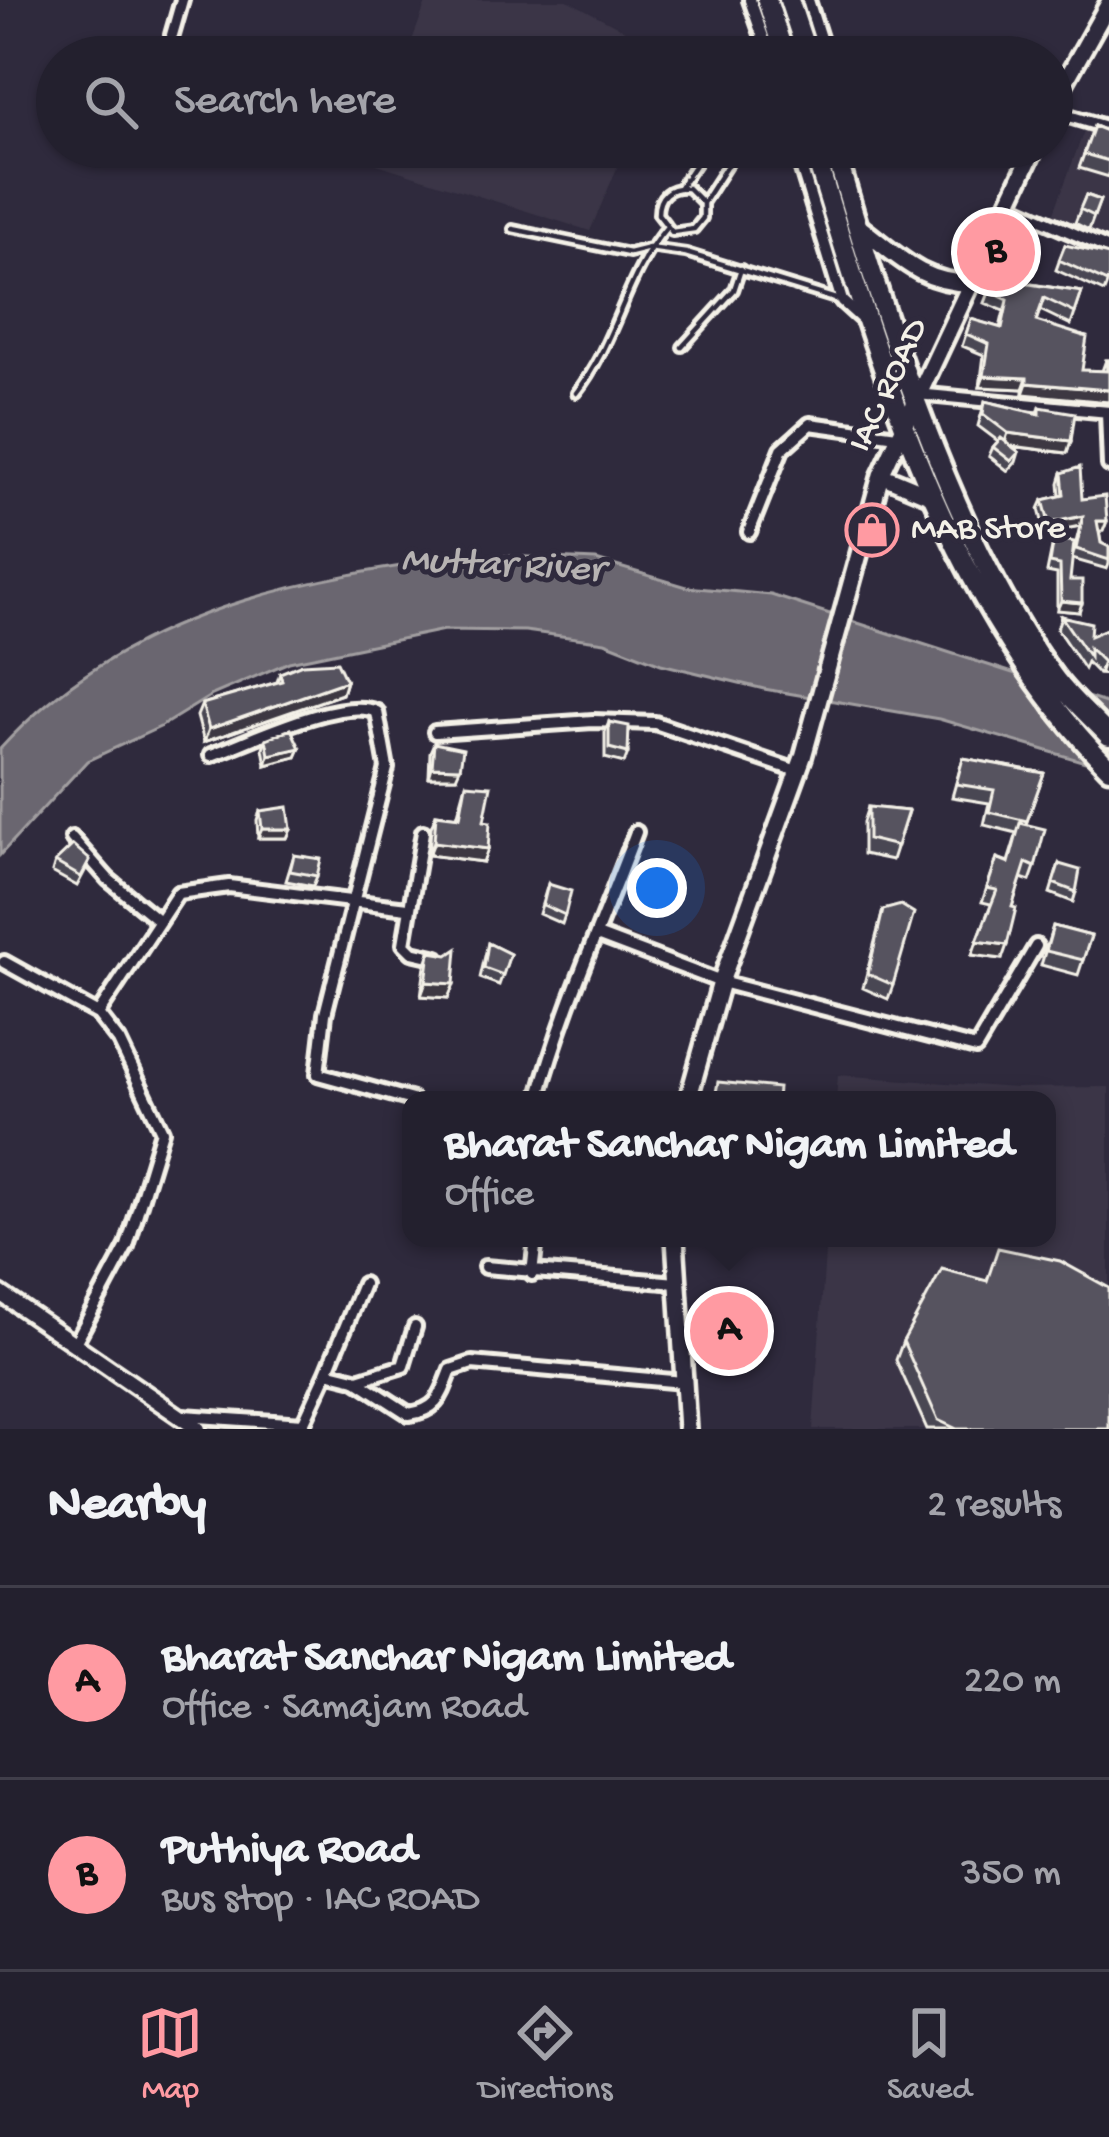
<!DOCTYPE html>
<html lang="en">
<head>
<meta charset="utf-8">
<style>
	body { margin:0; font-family:"Gochi Hand",sans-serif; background:#2f2d3a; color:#f1f3f6 }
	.you { position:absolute; left:657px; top:888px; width:42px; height:42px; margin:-30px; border:9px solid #fff; border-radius:50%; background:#1a73e8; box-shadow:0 0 0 18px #1a73e833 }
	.badge { display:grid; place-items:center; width:78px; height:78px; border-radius:50%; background:#ff9aa2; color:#111; font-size:39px; font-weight:700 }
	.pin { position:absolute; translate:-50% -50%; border:6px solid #fff; box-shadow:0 3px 12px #0006 }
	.popup { position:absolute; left:402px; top:1091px; width:654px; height:156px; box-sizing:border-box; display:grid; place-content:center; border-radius:24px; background:#23202e; filter:drop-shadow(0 3px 9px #0005); font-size:39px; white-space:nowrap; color:#a3a3aa }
	.popup b { font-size:45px; color:#f1f3f6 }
	.popup::after { content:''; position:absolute; left:50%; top:100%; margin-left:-24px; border:24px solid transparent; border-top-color:#23202e }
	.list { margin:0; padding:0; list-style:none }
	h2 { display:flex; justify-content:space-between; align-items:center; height:156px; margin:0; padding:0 48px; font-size:51px }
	h2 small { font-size:39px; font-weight:400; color:#a3a3aa }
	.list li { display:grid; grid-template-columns:78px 1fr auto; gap:36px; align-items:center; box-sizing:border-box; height:192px; padding:0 48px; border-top:3px solid #403e4a }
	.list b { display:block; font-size:45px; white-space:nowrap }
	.list p { margin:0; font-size:39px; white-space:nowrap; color:#a3a3aa }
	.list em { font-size:39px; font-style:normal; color:#a3a3aa }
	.icon { flex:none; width:66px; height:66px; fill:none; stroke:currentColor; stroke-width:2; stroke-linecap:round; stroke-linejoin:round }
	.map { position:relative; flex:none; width:1109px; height:1429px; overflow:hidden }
	.search { position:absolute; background:#23202e; box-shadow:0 3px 9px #0004; left:36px; right:36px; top:36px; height:132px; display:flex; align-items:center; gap:30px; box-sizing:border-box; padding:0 42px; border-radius:66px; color:#a3a3aa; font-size:45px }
	.sheet { height:540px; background:#23202e }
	nav { display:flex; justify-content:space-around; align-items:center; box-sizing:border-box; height:168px; border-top:3px solid #403e4a; background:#23202e; font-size:33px; color:#a3a3aa }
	nav a { display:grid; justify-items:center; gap:6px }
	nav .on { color:#ff9aa2 }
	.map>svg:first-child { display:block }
</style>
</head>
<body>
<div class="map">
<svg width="1109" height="1429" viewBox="0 0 1109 1429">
	<rect width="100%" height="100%" fill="#2f2a3d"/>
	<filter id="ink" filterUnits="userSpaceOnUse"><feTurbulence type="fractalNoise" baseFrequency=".00833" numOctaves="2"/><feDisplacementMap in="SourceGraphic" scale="24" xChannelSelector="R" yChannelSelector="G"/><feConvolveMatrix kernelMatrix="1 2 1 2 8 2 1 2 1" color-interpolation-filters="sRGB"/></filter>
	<g filter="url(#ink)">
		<path fill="#3b3647" d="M427,0H567L666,52L664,57H406Z
			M1085,128L1109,134V244L1052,218Z
			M323,147H626L590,231Z
			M838,1075L1014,1088L1109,1087V1429H813L826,1238H1047V1100H836Z"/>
		<path fill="#6a6670" stroke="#a19ea0" stroke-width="3" d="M484,555L596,560L687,587L771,595L1109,704V769L939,719L764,689L661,664L605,642L525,631L444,630L289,662L212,695L160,727L87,761L0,855V749C126,610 305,576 484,555Z"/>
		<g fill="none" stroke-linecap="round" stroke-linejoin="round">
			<g stroke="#f4f1e8" stroke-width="14">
				<path id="service" d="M680,187L707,147
					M703,203L688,188C669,186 658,196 658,214L672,232L694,229L703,218V203L739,147
					M513,229L629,253L649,248L686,253L839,300
					M682,347L734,290L741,269
					M576,393C616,343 625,276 666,228"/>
			</g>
			<g stroke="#f4f1e8" stroke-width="20">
				<path id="minor" d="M750,0L770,57
					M808,0L826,57
					M172,35L182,0
					M1052,111L1109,128
					M795,147L842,301L864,321
					M1011,206L1109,249
					M917,394L1109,412
					M1107,412L1109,465
					M749,532L782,449L810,424L897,436
					M435,732L593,721L655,723L797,771
					M211,755C250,741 341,696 377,712L387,768L325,1014L318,1074L412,1100
					M423,832L404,944L412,952L438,958
					M72,838L108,879L159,921
					M597,935L721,982L976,1048L1036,946
					M4,962L98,1014
					M538,1100C563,1007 602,923 636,832
					M485,1267L677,1283
					M532,1274L536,1238
					M75,1343L127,1246L162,1131L119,1041L98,1014L178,893L229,886L407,908
					M327,1372L363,1284
					M358,1380L403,1366L415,1327
					M183,1416L303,1424L327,1372L355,1379L409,1414C438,1410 441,1396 451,1370L472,1363L683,1382"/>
			</g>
			<g stroke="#f4f1e8" stroke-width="22">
				<path id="tertiary" d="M0,1293L198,1429"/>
			</g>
			<g stroke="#f4f1e8" stroke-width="24">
				<path id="secondary" d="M1052,105L1109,3
					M858,226C896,254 921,284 971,283
					M881,475L934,497
					M688,1100L721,982L803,757L881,475L1035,147
					M675,1238L687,1429"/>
			</g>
			<g stroke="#f4f1e8" stroke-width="27">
				<path id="trunk" d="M767,0L785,57
					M789,0L808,57
					M813,147C880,365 945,602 1109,768
					M834,147C880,308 954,543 1053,676C1069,698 1091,717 1109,736"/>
			</g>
			<use href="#service" stroke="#2f2a3d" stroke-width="4.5"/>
			<use href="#minor" stroke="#2f2a3d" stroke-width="10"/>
			<use href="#tertiary" stroke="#2f2a3d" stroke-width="14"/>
			<use href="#secondary" stroke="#2f2a3d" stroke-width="15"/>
			<use href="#trunk" stroke="#2f2a3d" stroke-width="18"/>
		</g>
		<path fill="#4a4752" stroke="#f4f1e8" stroke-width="3" d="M1094,126L1109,132V177L1079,168Z
			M1086,195L1100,200L1089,230L1075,223Z
			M1011,243L1034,268L1025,283L1082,292L1071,325L1040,310L1036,321L1082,370L1102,371L1106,360H1109V402L1023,394V389L980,387L984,355L962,346L971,319L1000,328L1004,311L985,303L995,277L1006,279L1010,270L1003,265Z
			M1065,245L1109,279L1104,292L1056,270Z
			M985,401L1038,413L1040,407L1071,441L1067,453L1011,446L1019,452L1016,462L1008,471L989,456L993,447L998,441L978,426Z
			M1062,473L1082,499L1107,521L1103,531H1099L1101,543L1109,547V564L1107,569L1072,559L1080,526L1045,533L1039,509L1043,500L1060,496L1059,483Z
			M1054,538L1079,612L1057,610V574L1047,572Z
			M1061,616L1090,636L1109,628V675L1099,674L1087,662L1084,669L1057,629Z
			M280,673L346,681L342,694L204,742L197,716L202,704L277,682Z
			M609,722L628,753L624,763L605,758V732Z
			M266,739L300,748L296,757L266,765L263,748Z
			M434,743L456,777H429L430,752Z
			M963,758L1044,773L1026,824L1035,867L1030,881L1021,878L1012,907L1002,959L972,955L991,904L982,902L997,858L1008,862L1017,833L984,825L989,803L952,797Z
			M466,784L484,821L488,849L483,862L429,855L431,827L436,814L457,817Z
			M868,807L908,811L892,860L863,854V822Z
			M260,811L291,829L287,838H258L257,820Z
			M294,855L317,876L313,886L286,881Z
			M55,862L86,869L77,886L52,872Z
			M1059,864L1076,892L1073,902L1050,893Z
			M548,884L565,915L562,924L539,914Z
			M883,910L893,985L888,999L863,988Z
			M1053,926L1091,936L1078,975L1041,965Z
			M488,943L510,954L499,985L480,978Z
			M430,952L448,998L421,996L425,966Z
			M987,1280L1109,1429H927L896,1360L903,1341Z"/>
		<path fill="#3c3942" stroke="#f4f1e8" stroke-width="3" d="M984,376L1027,378L1023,389L980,387Z
			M1027,383L1109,390V402L1023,394Z
			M1008,433L1071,441L1067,453L1004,445Z
			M1083,516L1080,526L1045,533L1049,523Z
			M1097,521H1107L1103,531H1094Z
			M1061,601L1082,603L1079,612L1057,610Z
			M1103,662H1109V675L1099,674Z
			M346,681L342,694L204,742L209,729Z
			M300,748L296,757L266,765L269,755Z
			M432,767L460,768L456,777H429Z
			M262,829H291L287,838H258Z
			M434,842L488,849L483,862L429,855Z
			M977,941L1007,945L1002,959L972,955Z
			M426,982L454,984L448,998L421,996Z"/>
		<path fill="#56525f" stroke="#f4f1e8" stroke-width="3" d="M1094,126L1109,132V161L1084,154Z
			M1086,195L1100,200L1094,216L1080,209Z
			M1011,243L1038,257L1023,283L1082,292L1075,313L1044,298L1036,321L1087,337L1082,370L1107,371L1106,360H1109V390L1027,383V378L984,376L989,344L966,334L971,319L1002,328L1008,300L989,291L995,277L1006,279L1015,259L1007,253Z
			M1065,245L1109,255V278L1107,282L1059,260Z
			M985,401L1040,414V407L1075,413L1071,441L1008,433L983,414Z
			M1001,438L1019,452L1011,461L993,447Z
			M1080,467L1082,499L1105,496L1107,521H1097L1101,543L1109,547V560L1076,549L1083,516L1049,523L1043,500L1064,495L1062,473Z
			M1054,538L1074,542L1070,580H1082V603L1061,601L1060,565L1050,563Z
			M1061,616L1091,623L1090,636L1109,628V662H1103L1089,648V657Z
			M337,662L346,681L209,729L202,704L282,681L280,673L302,664Z
			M609,722L629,726L628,753L609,748Z
			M291,729L300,748L269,755L266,739Z
			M434,743L463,749L460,768L432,767Z
			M963,758L1044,773L1027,821L989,812L994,790L956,784Z
			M466,784L491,786L484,821L490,822L488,849L434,842L436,814L460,817Z
			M288,807L291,829H262L260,811Z
			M868,807L908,811L897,846L868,839Z
			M1020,823L1045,829L1035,867L1026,863L1012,907L1016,908L1007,945L977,941L997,890L987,888L997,858L1009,863Z
			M73,845L90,860L81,877L55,862Z
			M294,855L321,859L317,876L290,871Z
			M1059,864L1080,870L1076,892L1053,883Z
			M548,884L571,891L565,915L543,905Z
			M901,905L914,913L893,985L868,974L883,910Z
			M1053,926L1091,936L1083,960L1046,951Z
			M488,943L510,954L503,975L484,968Z
			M457,949L454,984L426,982L430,952L448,955Z
			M718,1082L778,1088L777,1100H728L715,1098Z
			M998,1248L1060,1261L1109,1288V1429H957L938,1420L903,1341L942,1269L987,1281Z"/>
	</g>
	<defs>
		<g id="shop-ring" transform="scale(2.7)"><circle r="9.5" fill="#2f2a3d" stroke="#ff9aa2" stroke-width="1.5"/><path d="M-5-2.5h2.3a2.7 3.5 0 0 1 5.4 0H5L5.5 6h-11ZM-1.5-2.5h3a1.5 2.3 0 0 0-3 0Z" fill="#ff9aa2"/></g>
	</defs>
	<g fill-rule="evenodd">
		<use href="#shop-ring" x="872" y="530"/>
	</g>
	<g text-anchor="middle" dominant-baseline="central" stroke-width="10" stroke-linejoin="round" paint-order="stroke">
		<g font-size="36" fill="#f4f1e8" stroke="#2f2a3d">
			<text transform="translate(890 386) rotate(-65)">IAC ROAD</text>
		</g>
		<g font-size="36" fill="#f4f1e8" stroke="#2f2a3d" text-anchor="start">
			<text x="911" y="530">MAB Store</text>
		</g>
		<g font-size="39" font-style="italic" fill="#b6b2b2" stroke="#2f2a3d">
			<text transform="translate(502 567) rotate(3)">Muttar River</text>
		</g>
	</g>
</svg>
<div class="you"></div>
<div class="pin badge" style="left:729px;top:1331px">A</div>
<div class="popup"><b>Bharat Sanchar Nigam Limited</b>Office</div>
<div class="pin badge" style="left:996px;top:252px">B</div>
<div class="search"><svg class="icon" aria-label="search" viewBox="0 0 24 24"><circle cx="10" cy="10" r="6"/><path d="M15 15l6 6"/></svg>Search here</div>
</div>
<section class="sheet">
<h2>Nearby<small>2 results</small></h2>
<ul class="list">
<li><span class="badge">A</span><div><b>Bharat Sanchar Nigam Limited</b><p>Office · Samajam Road</p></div><em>220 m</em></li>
<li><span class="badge">B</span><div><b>Puthiya Road</b><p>Bus stop · IAC ROAD</p></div><em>350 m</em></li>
</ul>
</section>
<nav>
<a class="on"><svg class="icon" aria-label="map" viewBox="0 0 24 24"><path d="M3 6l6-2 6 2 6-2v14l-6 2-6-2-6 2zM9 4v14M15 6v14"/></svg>Map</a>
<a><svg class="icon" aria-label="directions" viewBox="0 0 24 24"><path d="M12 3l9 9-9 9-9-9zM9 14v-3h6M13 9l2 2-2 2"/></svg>Directions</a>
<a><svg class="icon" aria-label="saved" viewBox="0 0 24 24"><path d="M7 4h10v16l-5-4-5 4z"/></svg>Saved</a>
</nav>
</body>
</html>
